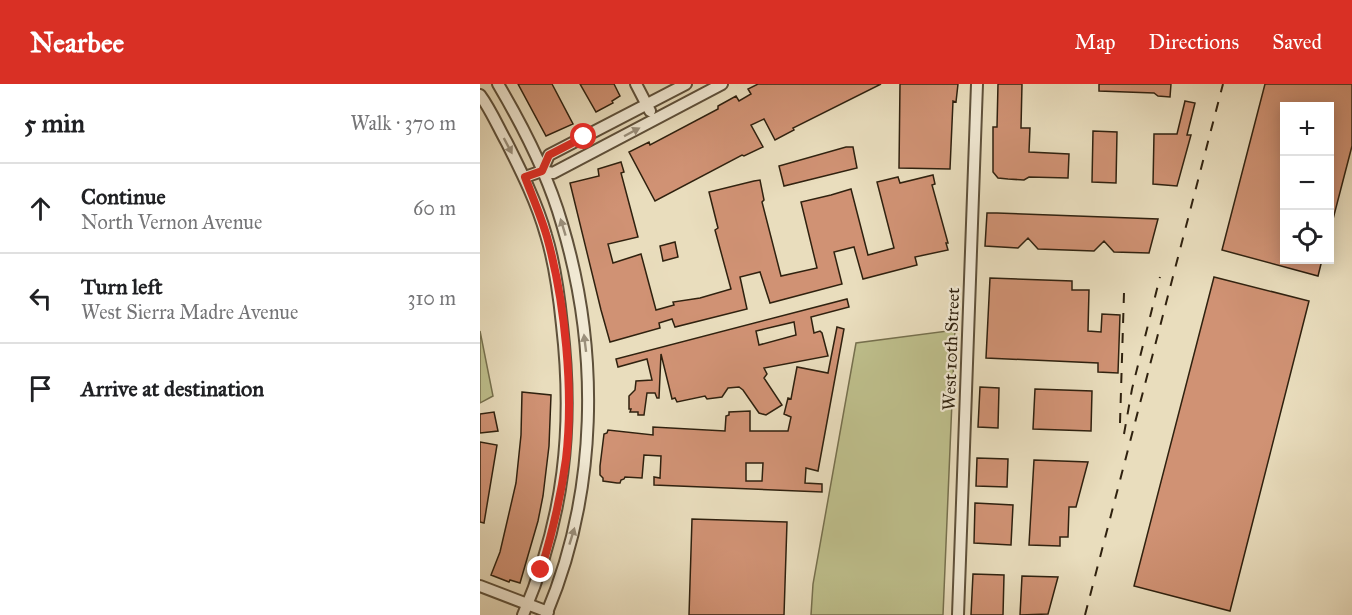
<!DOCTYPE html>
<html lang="en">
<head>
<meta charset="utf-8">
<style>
	body { margin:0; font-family:"IM FELL Great Primer",serif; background:#f2f2f2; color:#202124 }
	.controls { position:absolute; right:18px; top:18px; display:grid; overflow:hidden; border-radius:0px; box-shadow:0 3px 15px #0003 }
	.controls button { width:54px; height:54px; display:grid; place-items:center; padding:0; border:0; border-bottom:2px solid #e0e0e0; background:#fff; color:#202124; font:30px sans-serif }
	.stop { position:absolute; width:18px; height:18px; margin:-14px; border:4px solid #d93025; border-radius:50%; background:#fff }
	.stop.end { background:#d93025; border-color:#fff; box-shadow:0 2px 6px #0008 }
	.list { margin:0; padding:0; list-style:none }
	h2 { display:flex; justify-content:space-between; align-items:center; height:78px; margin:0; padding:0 24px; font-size:26px }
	h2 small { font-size:20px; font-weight:400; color:#757577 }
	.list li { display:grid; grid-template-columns:39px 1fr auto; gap:18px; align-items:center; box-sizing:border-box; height:90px; padding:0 24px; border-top:2px solid #e0e0e0 }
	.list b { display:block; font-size:22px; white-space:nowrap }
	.list p { margin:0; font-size:20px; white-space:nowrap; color:#757577 }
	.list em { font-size:20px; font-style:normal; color:#757577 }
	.icon { flex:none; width:33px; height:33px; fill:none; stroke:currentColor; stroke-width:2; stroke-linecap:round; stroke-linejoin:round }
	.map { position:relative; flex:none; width:872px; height:531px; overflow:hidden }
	header { display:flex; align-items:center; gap:36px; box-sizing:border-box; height:84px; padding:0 30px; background:#d93025; color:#fff }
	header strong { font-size:28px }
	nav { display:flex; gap:33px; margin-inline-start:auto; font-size:21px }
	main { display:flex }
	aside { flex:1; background:#fff }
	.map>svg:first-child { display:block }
</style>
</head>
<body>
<header>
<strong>Nearbee</strong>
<nav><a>Map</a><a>Directions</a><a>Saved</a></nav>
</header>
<main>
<aside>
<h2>5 min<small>Walk · 370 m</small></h2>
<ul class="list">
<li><svg class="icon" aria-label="ahead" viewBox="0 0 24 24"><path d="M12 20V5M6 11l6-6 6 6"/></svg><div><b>Continue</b><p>North Vernon Avenue</p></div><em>60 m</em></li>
<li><svg class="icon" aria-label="left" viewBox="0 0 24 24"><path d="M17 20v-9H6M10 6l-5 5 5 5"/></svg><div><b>Turn left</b><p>West Sierra Madre Avenue</p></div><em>310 m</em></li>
<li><svg class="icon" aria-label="arrive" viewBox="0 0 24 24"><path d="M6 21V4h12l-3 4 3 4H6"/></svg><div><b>Arrive at destination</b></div></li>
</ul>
</aside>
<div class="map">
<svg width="872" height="531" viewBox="0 0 872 531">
	<rect width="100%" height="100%" fill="#e9ddbd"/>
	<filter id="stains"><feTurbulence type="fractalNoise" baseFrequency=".00333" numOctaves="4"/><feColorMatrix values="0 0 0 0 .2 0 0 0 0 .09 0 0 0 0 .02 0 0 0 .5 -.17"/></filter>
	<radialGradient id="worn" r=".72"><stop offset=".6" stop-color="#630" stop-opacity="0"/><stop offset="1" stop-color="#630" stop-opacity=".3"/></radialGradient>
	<path fill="#bebf8c" stroke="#76704e" stroke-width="1.5" d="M475,246L463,531H331L333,500L376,259Z
		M0,247L13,312L0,319Z"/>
	<path fill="#d09274" stroke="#2f210f" stroke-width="1.5" fill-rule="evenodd" d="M38,0H72L93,40L66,52Z
		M100,0H134L140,12L132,17L133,19L116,28Z
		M278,0H401L313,44L314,46L295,56L284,35L271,41L283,63L264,72L262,71L175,117L149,68L169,58L170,61L238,25V22L256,12L259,17L271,10L268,5Z
		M420,0H478L476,18L473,17L470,85L419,84Z
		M518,0H542L541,44H550L549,68L589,70L588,94L549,93L544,96L528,95L518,94L513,88V43H517Z
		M619,0H691L690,13L678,12L674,9L619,7Z
		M785,0H872V62L852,139H849V22H804V176H842L838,192L742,166Z
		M705,17L715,19L707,51H711L697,102L673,100L674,50H697Z
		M613,47L637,48L636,99L612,98Z
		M366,63H373L377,84L304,102L299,82Z
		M141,78L144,88L141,89L158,153L128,160L133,179L161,170L176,226L194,221L193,218L220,214L251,205L235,146L238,144L229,108L274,97L280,96L284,116L282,118L301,192L337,184L321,118L351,111L371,105L388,171L414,164L397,98L418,93L420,99L453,91L455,100L452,101L468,159H466L468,166L435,173L437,181L383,195L374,163L354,168L362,200L290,219L280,188L260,193L267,225L195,243L192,235L179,239L180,244L130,258L121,226L90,99L119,92L118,85Z
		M507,129H517L678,135L669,169L634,168L624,157L614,167L558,165L548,154L538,164L505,162Z
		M195,158L198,173L183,177L180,162Z
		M734,193L829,217L750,527L654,502Z
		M510,194L592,197V206H609L608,247L621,248L622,230L640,231L638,289L618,288V279L506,274Z
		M367,215L369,223L331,233L334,249L340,247L342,249L348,272L284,284L287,290L284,294L302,321L286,331L279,329L263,306L259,303L248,304L242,313L227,315L225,312L197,318L195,314L192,315L181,270L179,314H177L175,309H167L164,331H158V328H150L151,325H149V312L155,306L156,297L172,296L167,275L138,283L136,275ZM314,238L316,251L279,261L276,247Z
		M357,243L364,245L338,387L326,384L325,399L342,400V408L174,401V393L180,394L181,372L164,371L162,394L145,393L144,395L141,396L140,399H137L123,397V394L120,391V382L124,350L127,349L128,346L173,351V343L245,347L246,332L249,331V328L270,327V347H308L311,333L304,330L308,314L311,315L317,283L348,289ZM266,379H283L282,397H266Z
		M500,303L519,304L518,344L498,343Z
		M555,305L612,307L611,347L553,345Z
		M42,308L71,311L69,362L63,412L58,437L40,499L30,496L29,498L11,491L20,468L36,399L41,351Z
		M14,328L18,347L0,349V330Z
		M0,358L17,361L4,439L0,438Z
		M497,374L528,375L527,403L496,402Z
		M554,376L608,378L596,423H589L588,453H580V462L549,461Z
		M495,419L533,421L531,461L494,459Z
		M212,435L307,438L304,531H209Z
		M493,490L524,491L523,531H491Z
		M542,492L578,493L568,530L540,531Z"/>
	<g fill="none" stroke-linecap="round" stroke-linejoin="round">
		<g stroke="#5e503a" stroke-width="14">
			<path id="minor" d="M18,0C44,44 68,91 82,140C120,267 118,408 66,531
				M156,0L170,27
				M0,11C11,26 18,43 27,59C42,89 57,119 66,151C75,180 79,211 82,241C94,344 84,435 43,531
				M62,87L69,71L206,0
				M45,93L62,87L73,89L242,0
				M0,502L68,528
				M478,531L497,0"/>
		</g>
		<use href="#minor" stroke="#f1e9d4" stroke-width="10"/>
		<path stroke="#2f210f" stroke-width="2" stroke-dasharray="10 10" stroke-linecap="butt" d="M640,339L644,209
			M644,350L652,305L680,193
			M605,531L743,0"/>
	</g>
	<defs><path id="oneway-solid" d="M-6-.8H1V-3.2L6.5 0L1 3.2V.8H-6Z" transform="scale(1.5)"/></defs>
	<g fill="#9a8f7b">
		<use href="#oneway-solid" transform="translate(152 48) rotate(-28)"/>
		<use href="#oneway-solid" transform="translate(28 62) rotate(62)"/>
		<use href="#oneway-solid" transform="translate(83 143) rotate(-107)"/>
		<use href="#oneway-solid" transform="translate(105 259) rotate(-97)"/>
		<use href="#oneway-solid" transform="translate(92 452) rotate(-73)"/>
	</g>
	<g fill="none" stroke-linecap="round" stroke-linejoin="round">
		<path stroke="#d93025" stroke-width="8" d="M61,486C72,450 81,412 86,375C94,307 85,218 67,153C61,132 52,112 45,93L62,87L69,71L104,53"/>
	</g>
	<g text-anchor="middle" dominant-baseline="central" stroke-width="4.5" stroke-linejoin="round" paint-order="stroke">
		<g font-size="18" fill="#2f210f" stroke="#f1e9d4">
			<text transform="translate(471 265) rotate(-88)">West 10th Street</text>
		</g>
	</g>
	<rect width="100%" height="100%" filter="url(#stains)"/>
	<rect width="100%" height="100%" fill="url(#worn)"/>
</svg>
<div class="controls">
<button>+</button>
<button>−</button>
<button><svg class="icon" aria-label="locate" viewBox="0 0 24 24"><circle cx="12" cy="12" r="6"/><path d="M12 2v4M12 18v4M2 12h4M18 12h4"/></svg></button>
</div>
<div class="stop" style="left:104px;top:53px"></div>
<div class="stop end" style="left:61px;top:486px"></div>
</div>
</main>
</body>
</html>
